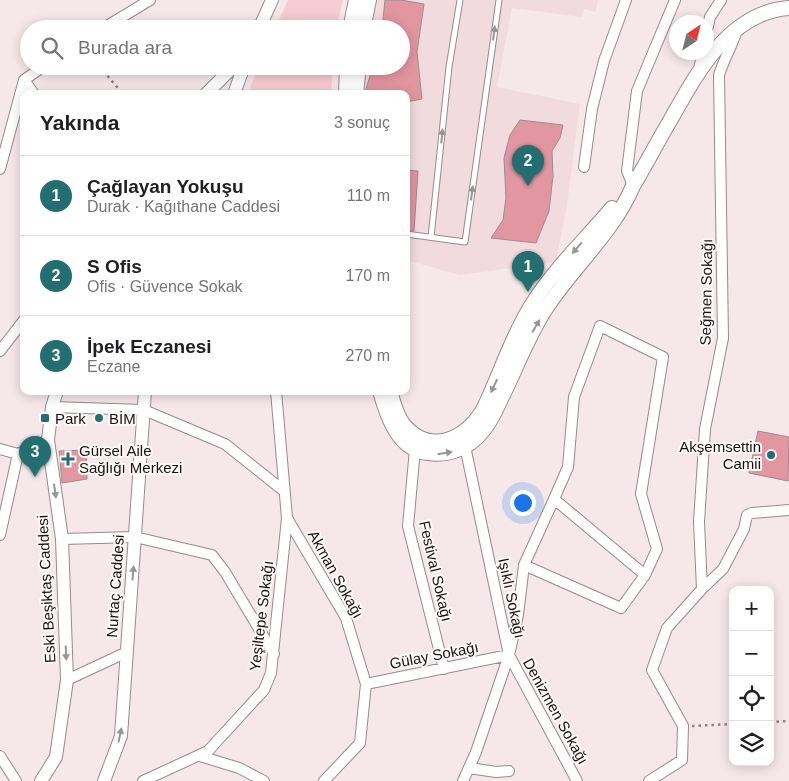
<!DOCTYPE html>
<html lang="tr">
<head>
<meta charset="utf-8">
<style>
	body { margin:0; font-family:Helvetica,sans-serif; background:#f6f6f6; color:#202124 }
	.controls { position:absolute; right:15px; bottom:15px; display:grid; overflow:hidden; border-radius:10px; box-shadow:0 2px 12px #0003 }
	.controls button { width:45px; height:45px; display:grid; place-items:center; padding:0; border:0; border-bottom:1px solid #e0e0e0; background:#fff; color:#202124; font:25px sans-serif }
	.compass { position:absolute; left:669px; top:15px; width:45px; height:45px; border-radius:50%; background:#fff; box-shadow:0 2px 12px #0003; rotate:35deg }
	.you { position:absolute; left:522px; top:502px; width:18px; height:18px; margin:-12px; border:4px solid #fff; border-radius:50%; background:#1a73e8; box-shadow:0 0 0 8px #1a73e833 }
	.badge { display:grid; place-items:center; width:32px; height:32px; border-radius:50%; background:#226e71; color:#fff; font-size:16px; font-weight:700 }
	.pin { position:absolute; translate:-50% -41px; filter:drop-shadow(0 1px 2px #0008) }
	.pin::after { content:''; position:absolute; top:26px; width:18px; height:15px; background:inherit; clip-path:polygon(0 0,100% 0,50% 100%) }
	.list { margin:0; padding:0; list-style:none }
	h2 { display:flex; justify-content:space-between; align-items:center; height:65px; margin:0; padding:0 20px; font-size:21px }
	h2 small { font-size:16px; font-weight:400; color:#757577 }
	.list li { display:grid; grid-template-columns:32px 1fr auto; gap:15px; align-items:center; box-sizing:border-box; height:80px; padding:0 20px; border-top:1px solid #e0e0e0 }
	.list b { display:block; font-size:19px; white-space:nowrap }
	.list p { margin:0; font-size:16px; white-space:nowrap; color:#757577 }
	.list em { font-size:16px; font-style:normal; color:#757577 }
	.icon { flex:none; width:28px; height:28px; fill:none; stroke:currentColor; stroke-width:2; stroke-linecap:round; stroke-linejoin:round }
	.map { position:relative; flex:none; width:789px; height:781px; overflow:hidden }
	.search { position:absolute; background:#fff; box-shadow:0 2px 12px #0003; left:20px; top:20px; width:390px; height:55px; display:flex; align-items:center; gap:12px; box-sizing:border-box; padding:0 18px; border-radius:28px; color:#757577; font-size:19px }
	.panel { position:absolute; background:#fff; box-shadow:0 2px 12px #0003; left:20px; top:90px; width:390px; height:305px; border-radius:10px }
	.map>svg:first-child { display:block }
</style>
</head>
<body>
<div class="map">
<svg width="789" height="781" viewBox="0 0 789 781">
	<rect width="100%" height="100%" fill="#f6e8ea"/>
	<path fill="#f2dbde" d="M377,0H598L596,12L584,9L581,17L512,8L497,87L580,104L567,205L556,262L460,275L406,260V94H362L366,66H401V29H371Z"/>
	<path fill="#f7ccd2" d="M288,0H343L336,29H275Z
		M259,66H333L331,94H250L251,85Z"/>
	<path fill="#e196a2" stroke="#9a8d8f" d="M385,0H401L424,4L417,52L422,99L406,102V94H369L365,92L373,66H401V29H382Z
		M520,120L563,125L560,138L552,151L553,176L549,211L536,243L491,238L503,220L506,198L504,158L510,135Z
		M406,170L418,171L414,231L406,230Z
		M758,431L789,437L788,481L749,473Z
		M86,450L87,479L62,483L59,451Z"/>
	<g fill="none" stroke-linecap="round" stroke-linejoin="round">
		<g stroke="#978a8c" stroke-width="7">
			<path id="service" d="M406,234L465,242L499,0
				M431,237L449,67L460,0"/>
		</g>
		<g stroke="#978a8c" stroke-width="12">
			<path id="minor" d="M102,29L150,0
				M706,35L710,17L721,0
				M699,69L703,52
				M24,80L34,94
				M584,167L592,109L604,61L626,0
				M0,169L24,80L44,66
				M633,186L627,171L637,91L675,0
				M0,351L24,320
				M52,407L144,410L225,444L284,491
				M465,446L509,655L577,781
				M0,449L18,454L0,535
				M415,449L408,526L444,669
				M18,454L48,440
				M287,518L346,618L366,684L360,743L324,781
				M62,539L135,537L212,555L225,572L274,654
				M524,565L621,608L645,575L657,549L641,494L663,357L600,326L574,397L568,467L554,499
				M702,589L699,522L705,429L723,338L719,75C724,59 732,46 737,30
				M67,680L127,652
				M366,684L509,655
				M0,756L16,781
				M200,756L239,768L264,781
				M469,768L496,772L509,771
				M143,781L208,751L264,690L271,673L287,518L276,391
				M463,781L476,752L509,655L518,615L524,565L554,499L645,575
				M649,781L682,760L683,726L652,670L667,628L702,589L723,569L744,529L747,515L752,513L789,510"/>
		</g>
		<g stroke="#978a8c" stroke-width="14">
			<path id="tertiary" d="M259,29L272,0
				M206,94L234,66
				M234,94L244,66
				M41,781L56,757L67,680L62,539L48,440L52,407L57,391
				M104,781L121,736L145,391"/>
		</g>
		<g stroke="#978a8c" stroke-width="16">
			<path id="secondary" d="M350,29L356,0
				M363,29L369,0
				M346,94L347,66
				M356,94L359,66
				M380,391C387,416 398,450 428,453C449,456 469,448 482,432C491,422 496,410 501,399C516,369 527,338 545,310C572,268 613,233 633,186C646,164 658,141 671,119C697,73 729,12 789,8
				M390,391C393,402 396,414 403,424C430,456 464,440 483,410C500,375 511,338 531,306C553,270 585,240 612,208"/>
		</g>
		<path stroke="#8d8384" stroke-width="2.5" stroke-dasharray="2.5 4" stroke-linecap="butt" d="M99,66L123,94
			M770,722L789,721
			M692,726L733,724"/>
		<use href="#service" stroke="#fff" stroke-width="5"/>
		<use href="#minor" stroke="#fff" stroke-width="10"/>
		<use href="#tertiary" stroke="#fff" stroke-width="12"/>
		<use href="#secondary" stroke="#fff" stroke-width="14"/>
	</g>
	<defs><path id="oneway-solid" d="M-6-.8H1V-3.2L6.5 0L1 3.2V.8H-6Z" transform="scale(1.25)"/></defs>
	<g fill="#979595">
		<use href="#oneway-solid" transform="translate(494 33) rotate(-82)"/>
		<use href="#oneway-solid" transform="translate(442 136) rotate(-84)"/>
		<use href="#oneway-solid" transform="translate(472 193) rotate(-82)"/>
		<use href="#oneway-solid" transform="translate(577 248) rotate(131)"/>
		<use href="#oneway-solid" transform="translate(536 326) rotate(-60)"/>
		<use href="#oneway-solid" transform="translate(494 386) rotate(115)"/>
		<use href="#oneway-solid" transform="translate(445 453) rotate(-9)"/>
		<use href="#oneway-solid" transform="translate(55 491) rotate(82)"/>
		<use href="#oneway-solid" transform="translate(133 573) rotate(-86)"/>
		<use href="#oneway-solid" transform="translate(66 653) rotate(88)"/>
		<use href="#oneway-solid" transform="translate(120 735) rotate(-78)"/>
	</g>
	<g fill="#226e71" stroke="#fef8f8" stroke-width="2">
		<rect x="40" y="413" width="10" height="10" rx="2.5"/>
		<circle cx="99" cy="418" r="5"/>
		<circle cx="771" cy="455" r="5"/>
		<path d="M65.5 451.5h5v5h5v5h-5v5h-5v-5h-5v-5h5z"/>
	</g>
	<g text-anchor="middle" dominant-baseline="central" stroke-width="4" stroke-linejoin="round" paint-order="stroke">
		<g font-size="15" fill="#181313" stroke="#fef8f8">
			<text transform="translate(706 292) rotate(-89)">Seğmen Sokağı</text>
			<text transform="translate(436 571) rotate(77)">Festival Sokağı</text>
			<text transform="translate(336 574) rotate(61)">Akman Sokağı</text>
			<text transform="translate(115 586) rotate(-86)">Nurtaç Caddesi</text>
			<text transform="translate(46 589) rotate(-93)">Eski Beşiktaş Caddesi</text>
			<text transform="translate(512 598) rotate(78)">Işıklı Sokağı</text>
			<text transform="translate(261 616) rotate(-83)">Yeşiltepe Sokağı</text>
			<text transform="translate(434 655) rotate(-11)">Gülay Sokağı</text>
			<text transform="translate(556 711) rotate(61)">Denizmen Sokağı</text>
		</g>
		<g font-size="15" fill="#181313" stroke="#fef8f8" text-anchor="start">
			<text x="55" y="418">Park</text>
			<text x="109" y="418">BİM</text>
			<text x="761" y="446" text-anchor="end">Akşemsettin<tspan x="761" dy="17">Camii</tspan></text>
			<text x="79" y="450">Gürsel Aile<tspan x="79" dy="17">Sağlığı Merkezi</tspan></text>
		</g>
	</g>
</svg>
<div class="controls">
<button>+</button>
<button>−</button>
<button><svg class="icon" aria-label="locate" viewBox="0 0 24 24"><circle cx="12" cy="12" r="6"/><path d="M12 2v4M12 18v4M2 12h4M18 12h4"/></svg></button>
<button><svg class="icon" aria-label="layers" viewBox="0 0 24 24"><path d="M12 4l9 5-9 5-9-5zM3 14l9 5 9-5"/></svg></button>
</div>
<svg class="compass" viewBox="-18 -18 36 36"><path d="M0-13l5 13h-10z" fill="#e53935"/><path d="M0 13l5-13h-10z" fill="#757577"/></svg>
<div class="you"></div>
<div class="pin badge" style="left:528px;top:292px">1</div>
<div class="pin badge" style="left:528px;top:186px">2</div>
<div class="pin badge" style="left:35px;top:477px">3</div>
<div class="search"><svg class="icon" aria-label="search" viewBox="0 0 24 24"><circle cx="10" cy="10" r="6"/><path d="M15 15l6 6"/></svg>Burada ara</div>
<section class="panel">
<h2>Yakında<small>3 sonuç</small></h2>
<ul class="list">
<li><span class="badge">1</span><div><b>Çağlayan Yokuşu</b><p>Durak · Kağıthane Caddesi</p></div><em>110 m</em></li>
<li><span class="badge">2</span><div><b>S Ofis</b><p>Ofis · Güvence Sokak</p></div><em>170 m</em></li>
<li><span class="badge">3</span><div><b>İpek Eczanesi</b><p>Eczane</p></div><em>270 m</em></li>
</ul>
</section>
</div>
</body>
</html>
